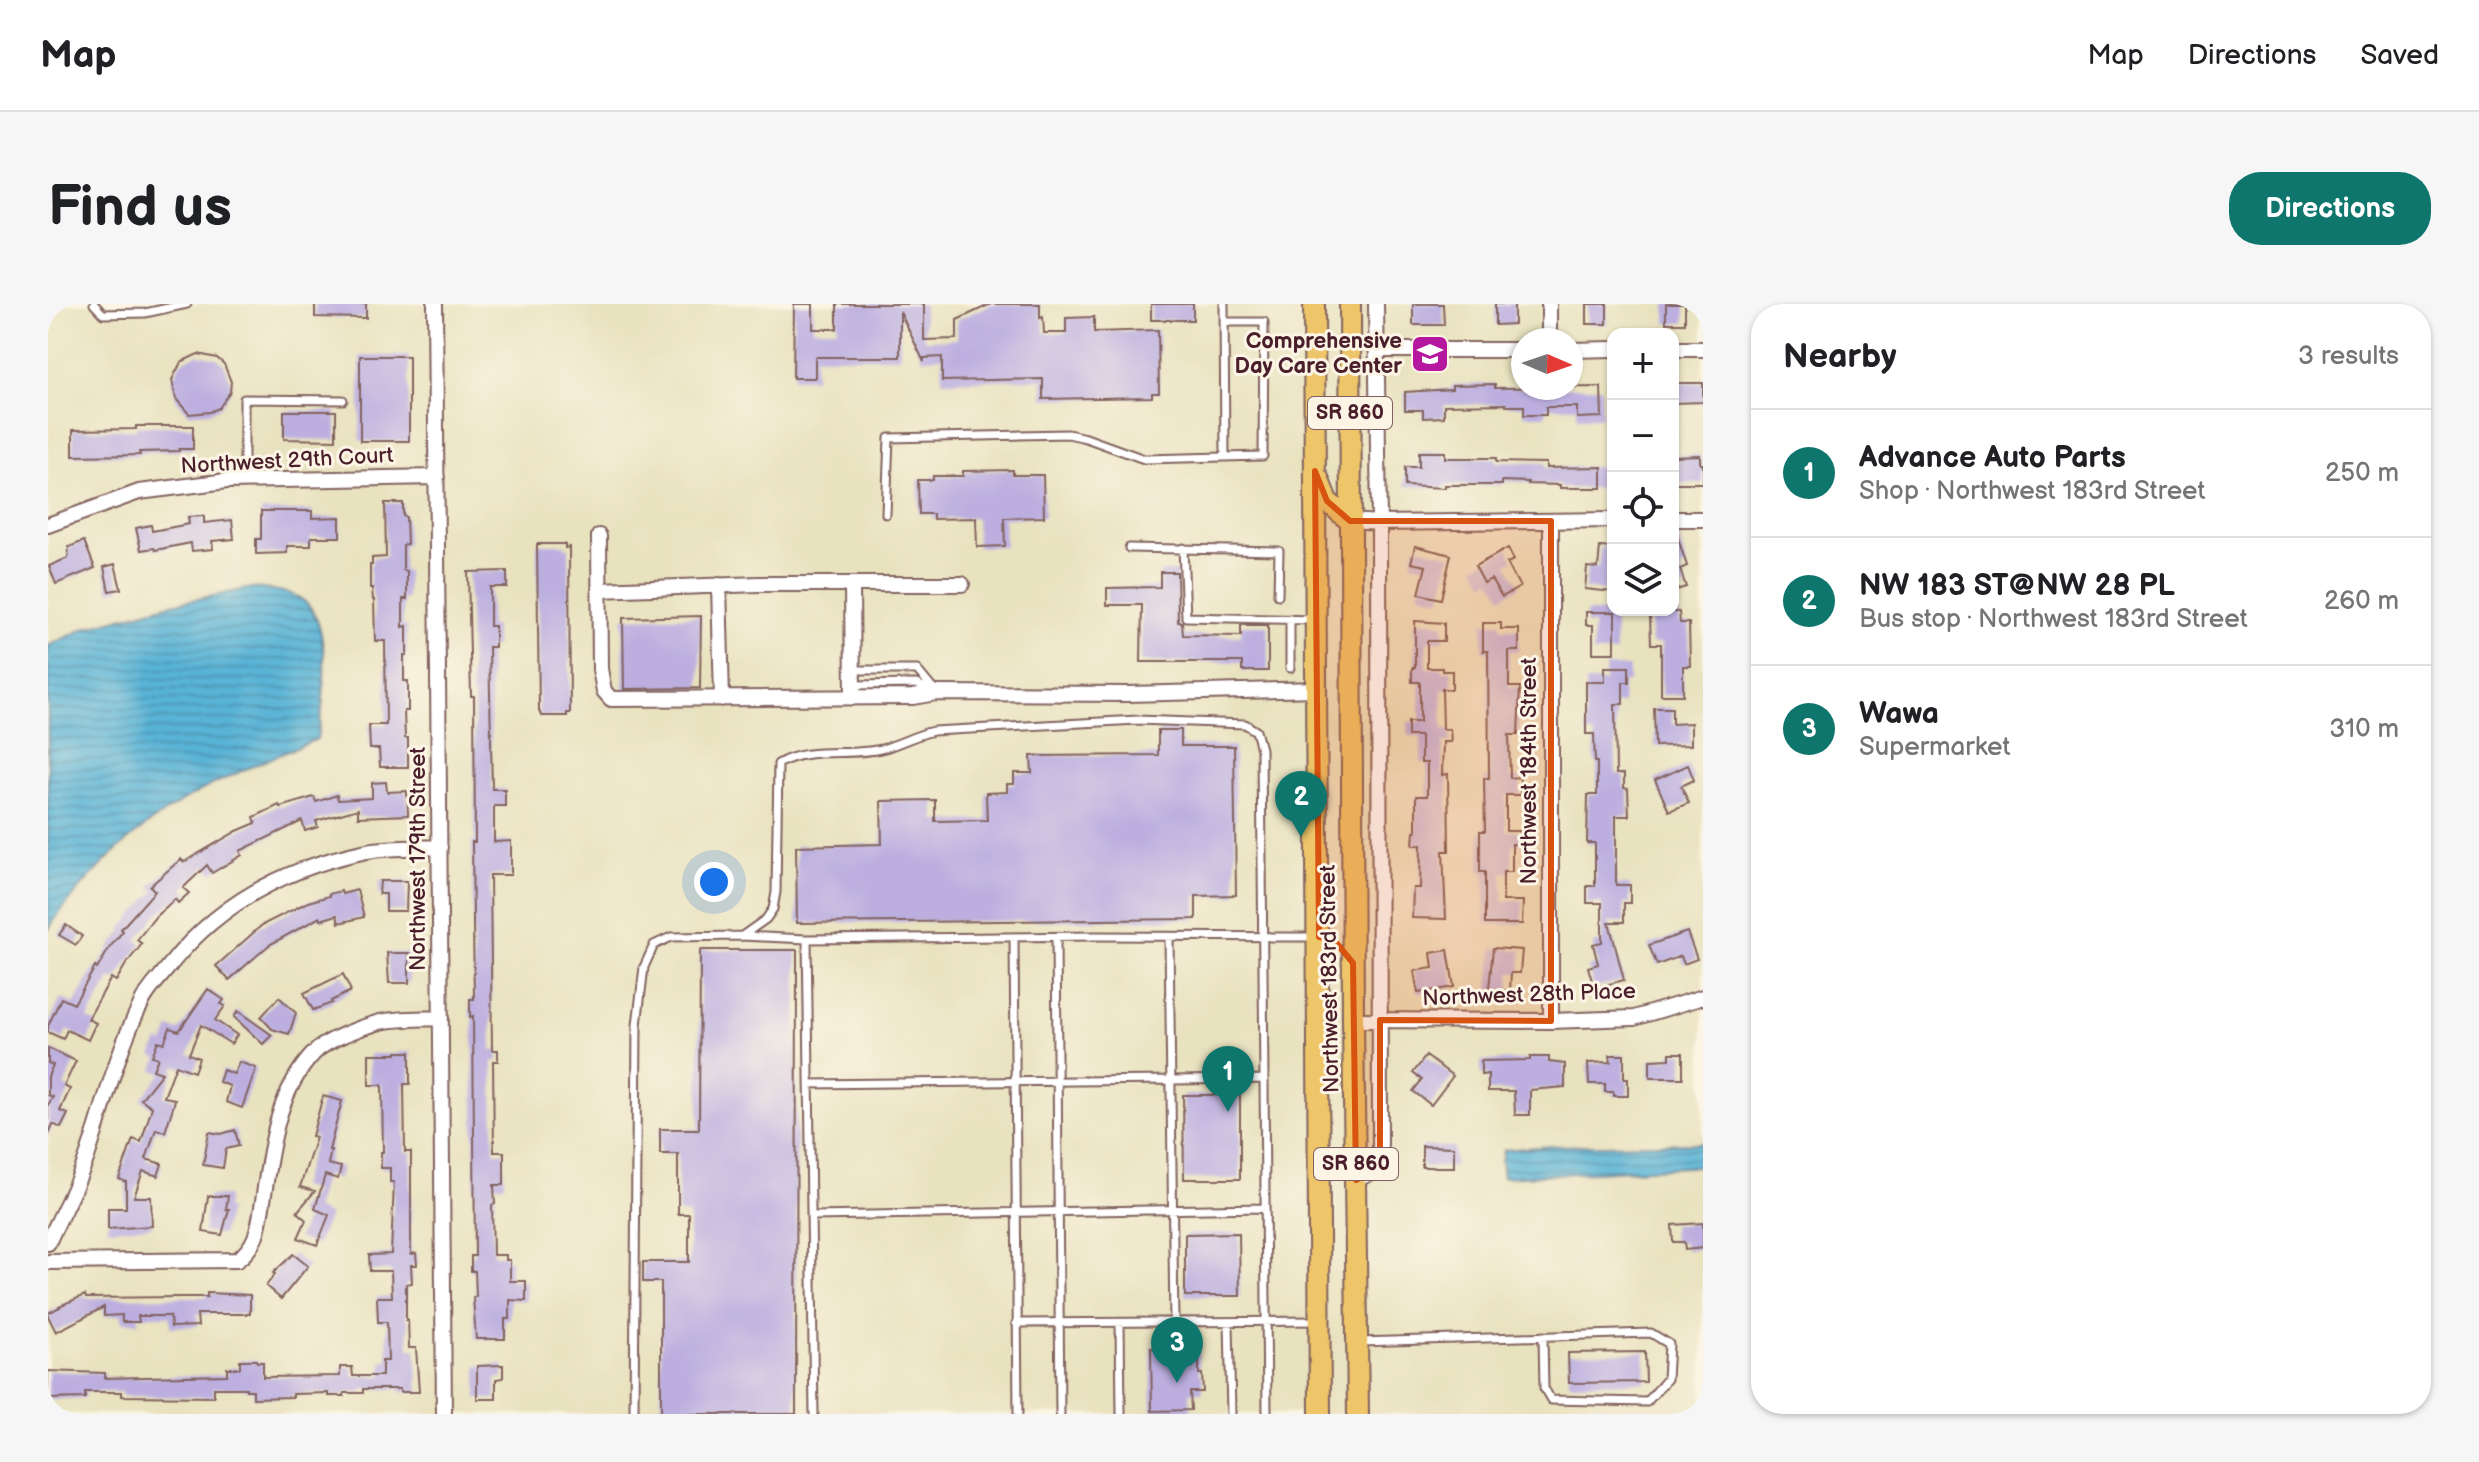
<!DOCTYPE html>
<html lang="en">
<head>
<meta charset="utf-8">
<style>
	body { margin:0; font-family:"Balsamiq Sans",sans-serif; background:#f6f6f6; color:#202124 }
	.controls { position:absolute; right:24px; top:24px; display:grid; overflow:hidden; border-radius:16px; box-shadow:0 2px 6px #0004 }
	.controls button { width:72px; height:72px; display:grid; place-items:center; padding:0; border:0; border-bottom:2px solid #e0e0e0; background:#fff; color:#202124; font:40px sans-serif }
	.compass { position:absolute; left:1463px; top:24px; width:72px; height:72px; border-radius:50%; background:#fff; box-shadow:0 2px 6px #0004; rotate:92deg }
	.you { position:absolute; left:666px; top:578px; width:28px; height:28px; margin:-20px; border:6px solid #fff; border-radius:50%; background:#1a73e8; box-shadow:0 0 0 12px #1a73e833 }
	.badge { display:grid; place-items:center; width:52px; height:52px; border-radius:50%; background:#0f766e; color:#fff; font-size:26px; font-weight:700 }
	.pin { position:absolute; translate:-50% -66px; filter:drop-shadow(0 2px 4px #0008) }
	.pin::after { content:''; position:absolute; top:42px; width:28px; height:24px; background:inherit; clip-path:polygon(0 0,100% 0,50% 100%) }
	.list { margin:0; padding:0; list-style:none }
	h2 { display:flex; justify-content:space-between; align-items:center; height:104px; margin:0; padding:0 32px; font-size:34px }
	h2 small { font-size:26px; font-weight:400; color:#757577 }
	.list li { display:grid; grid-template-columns:52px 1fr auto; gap:24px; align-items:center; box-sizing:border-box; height:128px; padding:0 32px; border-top:2px solid #e0e0e0 }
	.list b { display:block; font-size:30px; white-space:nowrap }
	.list p { margin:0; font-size:26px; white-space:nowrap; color:#757577 }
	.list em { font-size:26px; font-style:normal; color:#757577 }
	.icon { flex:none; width:44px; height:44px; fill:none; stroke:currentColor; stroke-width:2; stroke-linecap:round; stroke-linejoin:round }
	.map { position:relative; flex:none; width:1655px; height:1110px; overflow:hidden; border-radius:32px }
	header { display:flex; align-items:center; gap:48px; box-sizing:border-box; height:112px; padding:0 40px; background:#fff; border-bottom:2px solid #e0e0e0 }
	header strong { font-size:38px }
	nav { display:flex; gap:44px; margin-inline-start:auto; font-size:28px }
	.intro { display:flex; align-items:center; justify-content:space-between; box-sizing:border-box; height:192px; padding:0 48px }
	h1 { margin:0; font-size:56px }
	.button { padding:20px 36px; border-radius:32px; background:#0f766e; color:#fff; font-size:28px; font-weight:700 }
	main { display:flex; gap:48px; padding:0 48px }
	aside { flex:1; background:#fff; border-radius:32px; box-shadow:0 2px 6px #0004 }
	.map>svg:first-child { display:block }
</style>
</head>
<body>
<header>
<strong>Map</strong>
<nav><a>Map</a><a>Directions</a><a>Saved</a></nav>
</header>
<div class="intro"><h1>Find us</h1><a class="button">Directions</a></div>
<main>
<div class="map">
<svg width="1655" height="1110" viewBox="0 0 1655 1110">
	<defs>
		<pattern id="water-rules" width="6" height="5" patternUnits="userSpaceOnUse" patternTransform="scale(2)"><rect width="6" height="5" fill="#58b3d6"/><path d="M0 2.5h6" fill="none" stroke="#4b91ae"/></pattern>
	</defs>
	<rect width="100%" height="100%" fill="#fcf5e5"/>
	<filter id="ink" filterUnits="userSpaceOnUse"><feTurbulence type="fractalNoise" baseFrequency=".0125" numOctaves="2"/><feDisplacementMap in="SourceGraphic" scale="16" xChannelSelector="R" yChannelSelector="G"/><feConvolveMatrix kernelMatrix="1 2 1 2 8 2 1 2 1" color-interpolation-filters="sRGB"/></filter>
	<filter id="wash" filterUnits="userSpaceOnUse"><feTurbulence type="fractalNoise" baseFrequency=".006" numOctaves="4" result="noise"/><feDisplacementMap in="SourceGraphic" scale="32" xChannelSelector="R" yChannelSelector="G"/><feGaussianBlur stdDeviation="1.8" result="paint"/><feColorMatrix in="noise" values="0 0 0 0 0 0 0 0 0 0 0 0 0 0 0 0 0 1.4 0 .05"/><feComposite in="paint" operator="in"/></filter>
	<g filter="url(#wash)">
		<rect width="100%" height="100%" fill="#e9e2bf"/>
		<path fill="url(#water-rules)" stroke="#516980" stroke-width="2" d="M204,284C222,286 244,286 258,299C285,324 276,402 269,435C223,455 173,473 130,500C94,522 61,551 33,583C21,598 8,610 0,627V342L38,324L119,301Z
			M1655,839V862L1455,873L1453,857L1456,846L1504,842Z"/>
		<g id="blocks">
			<path fill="#bcafe0" d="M267,0H318V14L267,13Z
				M746,0H765V25H789V0H876V36L909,35V16L943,0H992V14L995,13L996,29H1018V14L1046,13V28L1110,26L1111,89H1104V93L995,95V75L894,77V53L876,54V58L852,8V53H767V74H745Z
				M1103,0H1145V16H1103Z
				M1365,0H1395L1396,21H1365Z
				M1447,0H1466V20L1447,21Z
				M1539,0H1559V20H1539Z
				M1618,0H1637V19H1618Z
				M150,50L169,54L176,60L183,78L182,88L171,104L162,108L141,110L128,95L124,76L133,58Z
				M312,52H361V137H312Z
				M1625,79H1655V98L1625,99Z
				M1447,80V84L1553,83L1554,113L1529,114V103H1498V111H1476V102H1458V100L1396,101V113L1375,114V106H1357V88L1404,85V81Z
				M236,107H288V136L236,135Z
				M88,122H145V145H131V147L91,148L92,151L25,152V126L88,125Z
				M1371,148H1397V154H1448V158L1498,159V164L1554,163V184H1512V181L1480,180V178L1454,177V181H1397V184L1357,182V163H1371Z
				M1652,151V160H1655V179H1625V152Z
				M965,166V171H995L996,213L956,214L957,242L929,243L928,214L885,215V210H871L870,176H885V172H915V167Z
				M337,199H355V212L358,213L359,240L355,241V266L359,267V295H355V323L359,322V351H356V377H360V407H356L357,434H360V463H332L331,445H322L321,421H338L337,337H327L326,296H325L324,284H322V261H324V254L338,253Z
				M213,207H264V214L292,213V233H263V242H239V249L208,250V235H213Z
				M156,212V219L184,216L186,235L164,237L165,245L144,247L143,239L107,246L106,244L93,246L88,224L103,221L104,227L141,220L140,213Z
				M1627,225L1639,262L1632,265L1638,283L1625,287V226Z
				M36,237L47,264L8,280L1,262L20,254L21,243Z
				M489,240H517V244L521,243L522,409H519V412H493L491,406Z
				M1367,242L1403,251L1393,295L1371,290L1378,262L1363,259Z
				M1552,243L1565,244V288L1537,285L1539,263L1550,264Z
				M1460,244L1466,256L1459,259L1472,283L1454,293L1443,275L1436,279L1427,262Z
				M67,260L73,285L61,287L56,263Z
				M459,267V283H442V322H447V343H441L444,485H457V502H446V538L463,537V571H442L444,746H450V757H445L446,848H456V881H446L447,900L444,901L445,951H458V956H462V977H478V997L462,996V1015H457V1035H428L425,993H428L427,967H423V952H427L425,712L422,713V695H426L424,538H427L426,392H423L420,268Z
				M1112,268H1129L1130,318H1134L1135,331L1193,332V321H1220V367H1194V358H1093L1094,301H1059V284L1112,283Z
				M1538,308H1567V349H1545V321H1538Z
				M1610,308H1631L1632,319H1641L1642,362H1635V391H1613V340H1603L1602,312L1610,311Z
				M653,312L652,384L576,385L575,314Z
				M1367,317L1396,319V337H1379V364H1394V367H1404V385H1394L1395,425H1402L1403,438H1395L1394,471L1400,470L1401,547H1395L1398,615L1364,614L1365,584H1372L1373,541H1365L1366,527H1368V492H1379V459H1373V432H1360V418H1372V378H1364V364H1367Z
				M1435,319H1453V325H1471V347H1461V383H1472L1470,431H1461L1462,474L1472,473V491H1458V527H1472V540H1464V568H1455V597H1475L1474,620H1437V568H1432V527H1437L1436,474H1441L1440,347H1435Z
				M1557,363H1581V378H1575V400H1567L1568,470H1576V484L1580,485L1581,512H1568V581H1582V599H1576V618H1561L1576,676L1546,684L1540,663L1550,660L1545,640L1554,638V599H1539V582H1547V539H1539L1540,491H1549V458H1547L1546,430H1538V378H1557Z
				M1606,404H1624V420L1643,419V441L1607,442Z
				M1110,426H1133V442H1186L1188,591L1148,592V615L749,619L748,542L834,540L833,497L887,496V517L939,516L938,489L959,488V480H966V469H984L983,452L1110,451Z
				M1640,461L1646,476L1633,482L1641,499L1621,507L1607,476Z
				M338,478L339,488L359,487L360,511L310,513V505L268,517L270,523L257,527L254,517L192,547L194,551L164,569L159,561L135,584L141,589L130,599L127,595L108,612L89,636L94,640L78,660L68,677L63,674L40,715L48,719L40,736L19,726L15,735L0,728V722L13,694L26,700L47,663L49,665L62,643L75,627L73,625L107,587L102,582L133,555L136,558L189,527L208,519L206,513L231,501L232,503L266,493L268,498L289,491L290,496L324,494V479Z
				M332,577H359L358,607H338V590H331Z
				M309,586L316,613L291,619L289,611L273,616L272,613L221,641L181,676L168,662L214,621L260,598L281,592V590L293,587L294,590Z
				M18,621L34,632L28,641L11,631Z
				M1639,628L1649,655L1636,660L1633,652L1609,661L1601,641Z
				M1445,644L1474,646L1472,669H1463L1462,687L1441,685Z
				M652,646H749L748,1110H613V978H595V958H641V910H630V850H612V825H651Z
				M1400,646L1406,683L1370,689L1366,667L1385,664L1383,649Z
				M339,649H361V679H341Z
				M295,670L303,687L283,697L284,699L265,706L256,689Z
				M160,685L176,696L173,700L177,702L167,716L189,731L183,740L153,721L141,750L151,754L146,768L128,761L116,793L127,795L126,800L117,828L108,825L98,855L114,860L110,872L95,867L86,893H103L104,922L60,925V904H78V878L71,875L85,835L93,838L104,803L93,795L114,769L105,766L110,754L104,752L110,737L116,739L122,724L131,727Z
				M231,693L248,709L241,730L224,725L213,713Z
				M190,707L224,731L215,740L186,713Z
				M0,744L28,757L16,782L22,785L12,807L20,810L13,824L5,820L0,832V801L5,793L0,791V772L5,761L0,759Z
				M349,748H362V780H356L357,848H363V950L368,949L369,961H363L364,979L358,980V1016H360L361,1044H368L371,1088H352V1085H315V1089H296V1092H280V1089L245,1090V1093L205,1094V1086H198V1084H166V1093L74,1092V1088H37V1094L0,1095V1067L57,1069V1074L179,1071V1064H192V1056H208L209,1058H215V1073L292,1072V1063H304L305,1072H334V1057H340L339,1018H330L329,993H344L343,967H322L321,951L343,950L346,878H342V864H333V848H335L334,781H321V750H349Z
				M1622,749H1635V774H1602V756L1622,755Z
				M1562,751H1576V775H1580V792H1565V788H1557V780H1541L1540,759L1563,758Z
				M1378,752L1405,772L1383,801L1365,787L1374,776L1365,769Z
				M1482,753H1501V758L1517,760V783L1482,786V811H1467L1466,787H1440V770L1433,771V757L1482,756Z
				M191,758L208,764L194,804L178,798L182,782L171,778L175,766L186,770Z
				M1135,791H1192V875H1136Z
				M275,792L294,797L281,846H283L280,860L293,863L290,875L277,871L267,905L281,911L269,941L250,934L258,916L249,908L267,887L252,883L268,833L264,832Z
				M187,826L191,842L178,845L175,864L155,861L161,828L173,830Z
				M1374,842L1406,843V863H1374Z
				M160,892H180L178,905H181L174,931L155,928Z
				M1655,919V944L1637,946L1636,938H1625L1624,921Z
				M1191,929L1192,992H1137V930Z
				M245,950L260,962L233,995L218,982L227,970L225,969Z
				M159,989L202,991V1010H149L150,1022L123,1023L122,1012H90L91,1018H74V1011L56,1012V1003L8,1028L0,1012V1009L12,1003L11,1002L37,991L38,994L132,993H159Z
				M1151,1043V1070H1154L1155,1088H1142L1143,1106L1104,1107L1103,1044Z
				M1597,1048L1598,1078L1521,1079L1520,1049Z
				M455,1061V1074L448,1075V1095H429V1062Z"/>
		</g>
	</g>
	<g filter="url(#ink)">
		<use href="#blocks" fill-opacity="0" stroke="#82635f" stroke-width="2"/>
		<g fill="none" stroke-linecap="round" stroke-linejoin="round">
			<g stroke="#82635f" stroke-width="11">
				<path id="service" d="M46,0L55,10L97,9L139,0
					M1176,0L1177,153
					M196,177V95L295,96
					M838,210L841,134L1020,130L1038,134L1096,155L1215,152L1216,18H1176
					M1081,244L1231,247L1230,291
					M1135,244L1138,313L1267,316
					M1242,364V315
					M805,366H869L888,389
					M805,381L868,380L882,386
					M694,632L759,635L1047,632L1269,633
					M1121,633L1126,1019
					M966,634L970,1110
					M1008,634L1012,1110
					M759,635L766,1110
					M761,780L1215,775
					M764,912L1217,904
					M1181,1018L1183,1110
					M968,1019L1270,1017
					M1072,1019L1073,1110
					M1312,1038L1603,1029L1621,1040L1619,1075L1599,1098L1503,1096L1496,1084L1495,1032
					M586,1110L589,721L596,663L606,641L623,633L694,632L718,615L725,605L728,588L730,460C761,441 802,454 837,444C853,439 868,431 885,427L1090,416L1197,420L1208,427L1213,445L1219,1110"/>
			</g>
			<g stroke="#82635f" stroke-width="18">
				<path id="minor" d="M387,0L396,1110
					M1501,0V36
					M1625,45H1655
					M1328,46H1475
					M1523,46L1565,45
					M1625,215H1655
					M1302,217L1331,219L1565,216
					M1503,217V717
					M0,221L91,188L179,177L389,173
					M551,232L552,365L556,387L563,395L865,393L888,389L1080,390L1269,385
					M671,281L674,395
					M804,281L805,394
					M551,286L711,280H914
					M1305,716L1503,717L1586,714L1655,693
					M1308,876L1332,864L1331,219L1328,0
					M0,939C13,910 30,880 40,850C57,800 69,747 93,700C99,686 113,673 122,661C172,598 240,563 319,547C342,543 368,544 392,543
					M0,958L189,956C210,941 211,921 215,897C223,845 228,789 266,749C279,735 314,723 332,718C351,714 374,715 393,714"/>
			</g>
			<g stroke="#82635f" stroke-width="24">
				<path id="primary" d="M1266,0L1272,1110
					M1302,0L1305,716L1310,1110
					M1270,174L1279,197L1302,217"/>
			</g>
			<use href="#service" stroke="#fff" stroke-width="7"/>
			<use href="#minor" stroke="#fff" stroke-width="14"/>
			<use href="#primary" stroke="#eec569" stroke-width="20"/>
		</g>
	</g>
	<path fill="#d8530f" fill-opacity="0.2" stroke="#d8530f" stroke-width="6" stroke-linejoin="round" d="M1267,167L1279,197L1302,217H1503V717L1332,716V864L1308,876L1305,659L1285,635L1271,633Z"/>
	<defs>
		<g id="school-square" transform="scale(2)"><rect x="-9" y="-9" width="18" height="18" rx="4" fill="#b5179e" stroke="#fcf5e5"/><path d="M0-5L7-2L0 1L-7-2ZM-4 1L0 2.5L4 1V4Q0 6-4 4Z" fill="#fff"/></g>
	</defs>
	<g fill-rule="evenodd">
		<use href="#school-square" x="1382" y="50"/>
	</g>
	<g text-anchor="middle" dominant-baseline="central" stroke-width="6" stroke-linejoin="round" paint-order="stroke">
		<g fill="#fcf5e5" stroke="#7f5f63" stroke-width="2">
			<rect x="1260" y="93" width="84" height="32" rx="6"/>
			<rect x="1266" y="844" width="84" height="32" rx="6"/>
		</g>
		<g font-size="20" font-weight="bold" fill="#4a1f2b">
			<text x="1302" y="109">SR 860</text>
			<text x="1308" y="860">SR 860</text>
		</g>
		<g font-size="22" font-weight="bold" fill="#4a1f2b" stroke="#fcf5e5" text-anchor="end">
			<text x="1354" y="37">Comprehensive<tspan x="1354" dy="25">Day Care Center</tspan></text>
		</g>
		<g font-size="22" fill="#4a1f2b" stroke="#fcf5e5">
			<text transform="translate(239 157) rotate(-3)">Northwest 29th Court</text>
			<text transform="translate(1481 467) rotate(-90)">Northwest 184th Street</text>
			<text transform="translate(370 555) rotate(-90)">Northwest 179th Street</text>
			<text transform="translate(1282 675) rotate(-91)">Northwest 183rd Street</text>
			<text transform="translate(1481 691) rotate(-2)">Northwest 28th Place</text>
		</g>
	</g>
</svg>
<div class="controls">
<button>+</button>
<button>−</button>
<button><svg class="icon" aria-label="locate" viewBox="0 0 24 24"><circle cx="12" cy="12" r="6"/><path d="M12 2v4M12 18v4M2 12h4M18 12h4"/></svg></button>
<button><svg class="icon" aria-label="layers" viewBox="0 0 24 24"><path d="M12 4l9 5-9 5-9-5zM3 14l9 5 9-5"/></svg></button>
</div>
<svg class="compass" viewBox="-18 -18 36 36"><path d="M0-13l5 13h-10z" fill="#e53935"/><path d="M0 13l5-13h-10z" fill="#757577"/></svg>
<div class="you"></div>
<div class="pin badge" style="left:1180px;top:808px">1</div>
<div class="pin badge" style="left:1253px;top:533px">2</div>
<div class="pin badge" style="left:1129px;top:1079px">3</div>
</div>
<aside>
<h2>Nearby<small>3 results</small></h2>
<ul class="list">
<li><span class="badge">1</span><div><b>Advance Auto Parts</b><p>Shop · Northwest 183rd Street</p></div><em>250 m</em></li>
<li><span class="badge">2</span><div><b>NW 183 ST@NW 28 PL</b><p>Bus stop · Northwest 183rd Street</p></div><em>260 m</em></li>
<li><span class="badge">3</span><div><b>Wawa</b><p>Supermarket</p></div><em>310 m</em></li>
</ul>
</aside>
</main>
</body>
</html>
